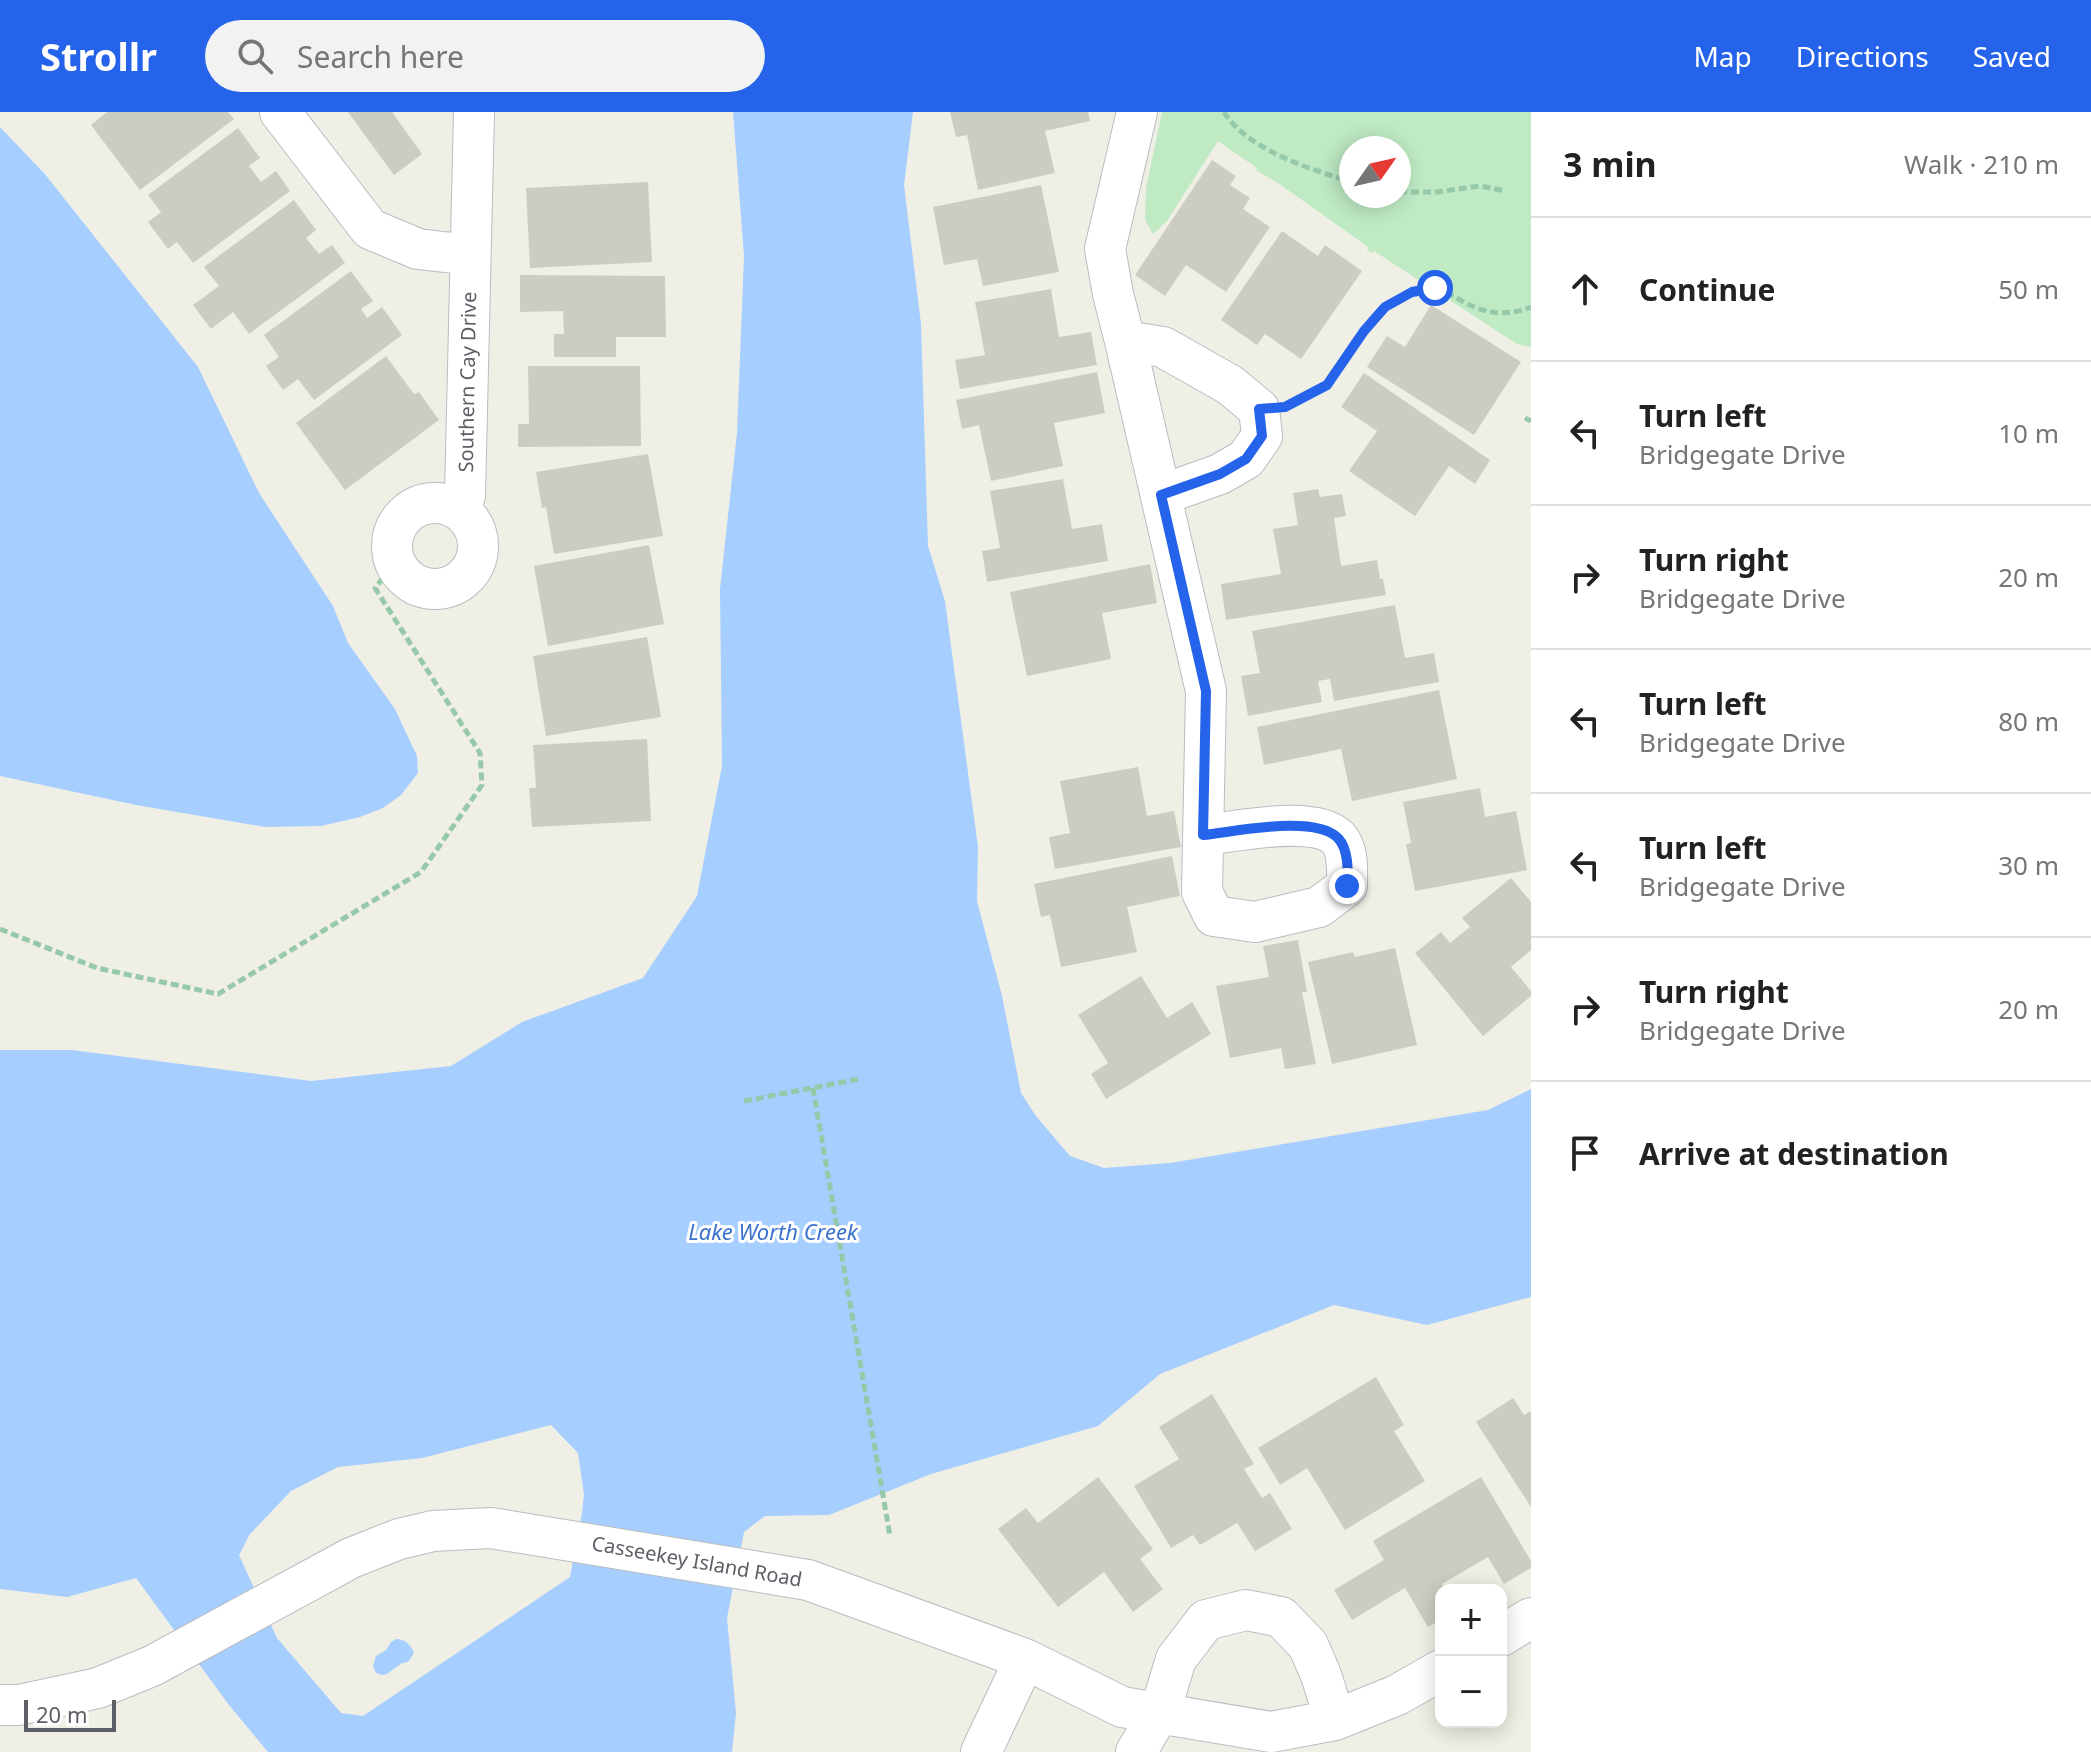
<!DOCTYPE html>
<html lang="en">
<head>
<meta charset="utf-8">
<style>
	body { margin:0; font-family:"Noto Sans",sans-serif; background:#f2f2f2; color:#222 }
	.controls { position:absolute; right:24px; bottom:24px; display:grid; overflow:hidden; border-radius:16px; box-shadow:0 4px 20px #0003 }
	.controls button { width:72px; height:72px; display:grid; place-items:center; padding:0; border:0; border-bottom:2px solid #e0e0e0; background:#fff; color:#222; font:40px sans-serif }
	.compass { position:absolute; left:1339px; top:24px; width:72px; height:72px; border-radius:50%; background:#fff; box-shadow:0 4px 20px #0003; rotate:56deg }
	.scale { position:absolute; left:24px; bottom:20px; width:92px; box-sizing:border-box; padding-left:8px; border:4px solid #5c6066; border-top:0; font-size:22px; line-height:28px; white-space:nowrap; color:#5c6066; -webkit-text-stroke:6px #fff; paint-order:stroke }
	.stop { position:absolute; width:24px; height:24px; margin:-18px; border:6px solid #2563eb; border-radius:50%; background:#fff }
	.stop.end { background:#2563eb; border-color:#fff; box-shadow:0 2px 8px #0008 }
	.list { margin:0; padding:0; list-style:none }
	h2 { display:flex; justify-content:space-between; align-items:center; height:104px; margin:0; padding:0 32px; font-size:34px }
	h2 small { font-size:26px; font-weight:400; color:#767676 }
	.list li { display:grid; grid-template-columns:52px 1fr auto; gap:24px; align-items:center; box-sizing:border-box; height:144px; padding:0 32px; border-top:2px solid #e0e0e0 }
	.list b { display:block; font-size:30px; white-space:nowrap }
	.list p { margin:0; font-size:26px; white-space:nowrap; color:#767676 }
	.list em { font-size:26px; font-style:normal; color:#767676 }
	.icon { flex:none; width:44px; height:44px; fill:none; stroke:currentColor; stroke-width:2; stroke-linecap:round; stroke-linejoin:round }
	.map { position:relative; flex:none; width:1531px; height:1640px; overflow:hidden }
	header { display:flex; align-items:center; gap:48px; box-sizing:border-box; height:112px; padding:0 40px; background:#2563eb; color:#fff }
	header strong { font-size:38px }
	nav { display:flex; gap:44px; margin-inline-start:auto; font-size:28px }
	.search { width:560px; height:72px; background:#f2f2f2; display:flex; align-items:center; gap:20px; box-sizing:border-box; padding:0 28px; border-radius:44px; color:#767676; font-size:30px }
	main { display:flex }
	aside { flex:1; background:#fff }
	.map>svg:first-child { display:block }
</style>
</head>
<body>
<header>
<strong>Strollr</strong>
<div class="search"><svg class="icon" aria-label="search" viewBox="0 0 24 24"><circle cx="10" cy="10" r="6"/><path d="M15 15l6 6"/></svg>Search here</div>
<nav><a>Map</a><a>Directions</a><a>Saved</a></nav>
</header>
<main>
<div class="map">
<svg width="1531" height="1640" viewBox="0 0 1531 1640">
	<rect width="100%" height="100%" fill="#f0efe5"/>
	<path fill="#bfeac4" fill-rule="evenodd" d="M1162,0H1531V235L1517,232L1374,139L1372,141L1367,138L1368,135L1278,71L1256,58L1257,56L1218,29L1167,109L1153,122L1145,108L1146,76ZM1351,36H1399V84H1351Z"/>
	<path fill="#a6ceff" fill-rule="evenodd" d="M733,0H913L904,73L921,212L928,434L945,489L978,735L977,789L1002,884L1021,981L1036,1004L1070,1044L1104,1056L1170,1051L1488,998L1531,977V1185L1427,1213L1334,1193L1160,1262L1098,1314L931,1362L829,1403L765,1404L744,1420L727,1506L736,1601L732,1640H268L229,1593L136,1466L67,1485L0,1477V938H72L311,969L451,954L522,910L643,866L697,784L722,654L720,477L737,321L744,144ZM551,1313L578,1341L584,1382L582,1401L570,1465L363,1604L341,1601L277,1526L239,1443L250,1422L291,1379L338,1355L422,1346Z
		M0,15L44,61L198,255L259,381L333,494L348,531L395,597L417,644L418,661L401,683L383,696L360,705L321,714L265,715L136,693L0,664Z
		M396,1527C405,1527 411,1533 414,1541L408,1550L402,1551L387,1562L382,1563L376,1561L373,1554L376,1544L386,1538L391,1530Z"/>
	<path fill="#cdccc3" d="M107,0H228L234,7L140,78L91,13Z
		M348,0H392L422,42L394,63Z
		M950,0H1088L1090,9L1045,19L1055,61L978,78L967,23L956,25Z
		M238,16L260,46L249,54L261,70L276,59L290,79L193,151L177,130L168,137L148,110L161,100L148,83Z
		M1212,48L1236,64L1230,73L1250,86L1243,97L1270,115L1226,180L1186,153L1165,184L1135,163Z
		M648,70L652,150L530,156L526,76Z
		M1041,73L1059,160L983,174L977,147L944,153L933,95Z
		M294,88L316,118L306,126L319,142L332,133L345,151L249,222L233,200L211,217L193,193L219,174L204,155Z
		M1282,119L1318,144L1325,133L1362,159L1301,247L1265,222L1257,233L1221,208Z
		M351,159L373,189L361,197L367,206L382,195L402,223L314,288L298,267L283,278L266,254L279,245L264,223Z
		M520,163L665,164L666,225H616V245H554V222H564L563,199L520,200Z
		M1051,177L1059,225L1091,220L1097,253L960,277L955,248L985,243L975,190Z
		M1431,193L1521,250L1474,323L1367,255L1387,224L1405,235Z
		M386,244L414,282L419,280L439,308L345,378L296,311Z
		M528,254H640L641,334L518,335V312H529Z
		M1097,260L1105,301L1054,311L1063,354L991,369L979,313L962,317L956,288Z
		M1364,261L1490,348L1475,372L1449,354L1415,404L1349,359L1377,319L1341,295Z
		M648,342L663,424L554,442L546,395L542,396L536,360Z
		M1063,367L1072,417L1102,412L1108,449L987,470L982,439L1000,436L990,379Z
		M1318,377L1320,385L1342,382L1346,404L1334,406L1341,454L1377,448L1380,467H1383L1386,483L1226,508L1221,472L1281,462L1273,417L1298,413L1293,381Z
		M649,433L664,512L548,534L534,454Z
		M1150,452L1157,491L1102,501L1111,547L1027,564L1010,480Z
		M1395,493L1405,546L1434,541L1439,570L1334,589L1330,567L1318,569L1322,590L1248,604L1241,564L1260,561L1252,519Z
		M647,525L661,605L546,624L533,544Z
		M1439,578L1457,667L1352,689L1341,637L1264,653L1257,615Z
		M647,627L651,709L532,715L529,676H536L533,633Z
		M1138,655L1147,704L1174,699L1181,735L1055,757L1049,725L1070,721L1060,669Z
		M1480,676L1485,705L1516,699L1527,758L1415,779L1406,732L1411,731L1403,690Z
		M1172,744L1180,784L1127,795L1137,840L1061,855L1050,803L1041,805L1034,772Z
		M1511,766L1531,790V838L1511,855L1531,879V884L1483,924L1415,841L1441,820L1450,831L1470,815L1462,806Z
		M1298,828L1307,880H1302L1316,952L1285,957L1281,936L1230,946L1216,874L1269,865L1263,834Z
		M1395,836L1417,933L1332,952L1308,850L1353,840L1355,845Z
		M1141,864L1167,906L1192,890L1211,922L1106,987L1091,962L1108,951L1078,903Z
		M1376,1265L1404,1313L1394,1319L1425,1369L1345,1418L1307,1356L1280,1373L1258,1336Z
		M1212,1282L1254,1352L1244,1357L1262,1386L1270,1381L1292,1417L1255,1439L1237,1411L1200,1433L1193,1423L1171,1436L1134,1374L1179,1347L1159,1315Z
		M1513,1286L1524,1303L1531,1299V1395L1476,1310Z
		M1098,1365L1153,1437L1140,1447L1163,1477L1133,1500L1104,1460L1058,1495L998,1417L1026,1396L1038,1411Z
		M1481,1365L1531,1449V1456L1504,1472L1488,1445L1442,1472L1446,1478H1441V1507L1428,1515L1405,1476L1352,1508L1334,1478L1384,1448L1373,1429Z"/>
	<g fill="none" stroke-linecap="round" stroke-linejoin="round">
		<g stroke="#b9bcc1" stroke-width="42">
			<path id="minor" d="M280,0L370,117L418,137L470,143
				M1137,0L1105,137L1113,182L1125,229L1206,579L1202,780L1214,804L1255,810L1319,795L1347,774C1347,759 1349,738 1338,726C1314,702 1235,720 1203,723
				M1125,229L1163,235L1230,273L1259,297L1262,324L1246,347L1220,362L1161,383
				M392 434a43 43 0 1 1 86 0a43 43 0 1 1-86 0Z
				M458,397L465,384L474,0
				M1501,1524L1531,1506
				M0,1593H19L98,1576L152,1554L351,1446L399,1427L433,1419L491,1416L808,1468L1025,1547L1122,1595L1271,1620L1335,1608L1397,1583L1441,1558
				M981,1640L1025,1547
				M1136,1640L1160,1600L1176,1547L1206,1508L1246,1498L1281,1505L1308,1533L1321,1563L1335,1608"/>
		</g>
		<path stroke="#96c9aa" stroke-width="5" stroke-dasharray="8 4" stroke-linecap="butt" d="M1224,0C1247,38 1311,57 1351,70
			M1399,80H1437L1480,74L1506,79
			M1291,292C1302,286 1320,280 1328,271C1355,241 1371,190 1415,179C1444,172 1453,187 1477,196C1496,203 1513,202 1531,195
			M1525,306L1531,309
			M0,817L97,856L218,882L421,760L482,673L480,641L375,476L395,451
			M813,976L890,1424
			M744,989L859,967"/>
		<use href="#minor" stroke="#fff" stroke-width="40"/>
	</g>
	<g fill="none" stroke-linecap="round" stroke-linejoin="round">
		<path stroke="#2563eb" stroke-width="10" d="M1347,774C1348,759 1349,738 1338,726C1314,702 1235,720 1203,723L1206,579L1161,383L1220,362L1246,347L1262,324L1259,297L1285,295L1327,273L1364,219L1385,195L1412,180L1435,176"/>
	</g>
	<g text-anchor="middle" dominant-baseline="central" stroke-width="6" stroke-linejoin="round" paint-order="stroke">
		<g font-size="20" fill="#5c6066" stroke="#fff">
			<text transform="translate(467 270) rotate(-89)">Southern Cay Drive</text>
			<text transform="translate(697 1449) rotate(10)">Casseekey Island Road</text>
		</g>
		<g font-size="22" font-style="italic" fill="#3d73ce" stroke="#fff">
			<text x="773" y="1119">Lake Worth Creek</text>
		</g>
	</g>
</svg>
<div class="controls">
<button>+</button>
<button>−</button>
</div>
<svg class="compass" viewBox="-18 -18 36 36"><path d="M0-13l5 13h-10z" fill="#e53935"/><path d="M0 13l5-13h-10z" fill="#767676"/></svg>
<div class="scale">20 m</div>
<div class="stop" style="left:1435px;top:176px"></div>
<div class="stop end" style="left:1347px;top:774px"></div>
</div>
<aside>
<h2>3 min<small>Walk · 210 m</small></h2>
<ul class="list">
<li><svg class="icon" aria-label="ahead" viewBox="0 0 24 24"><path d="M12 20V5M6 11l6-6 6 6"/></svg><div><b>Continue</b></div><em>50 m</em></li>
<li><svg class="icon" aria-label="left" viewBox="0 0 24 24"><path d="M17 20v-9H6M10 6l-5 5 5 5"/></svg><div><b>Turn left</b><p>Bridgegate Drive</p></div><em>10 m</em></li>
<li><svg class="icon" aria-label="right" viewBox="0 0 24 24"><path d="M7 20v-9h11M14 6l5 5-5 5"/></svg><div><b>Turn right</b><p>Bridgegate Drive</p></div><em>20 m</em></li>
<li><svg class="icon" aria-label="left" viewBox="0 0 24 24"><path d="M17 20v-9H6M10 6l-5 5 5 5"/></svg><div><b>Turn left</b><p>Bridgegate Drive</p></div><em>80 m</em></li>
<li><svg class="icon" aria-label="left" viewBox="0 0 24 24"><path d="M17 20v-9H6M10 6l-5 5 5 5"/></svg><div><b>Turn left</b><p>Bridgegate Drive</p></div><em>30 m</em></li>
<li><svg class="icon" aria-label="right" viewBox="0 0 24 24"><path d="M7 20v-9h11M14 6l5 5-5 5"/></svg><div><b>Turn right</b><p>Bridgegate Drive</p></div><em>20 m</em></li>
<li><svg class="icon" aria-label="arrive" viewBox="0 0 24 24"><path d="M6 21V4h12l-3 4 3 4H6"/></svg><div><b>Arrive at destination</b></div></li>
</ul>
</aside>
</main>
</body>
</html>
